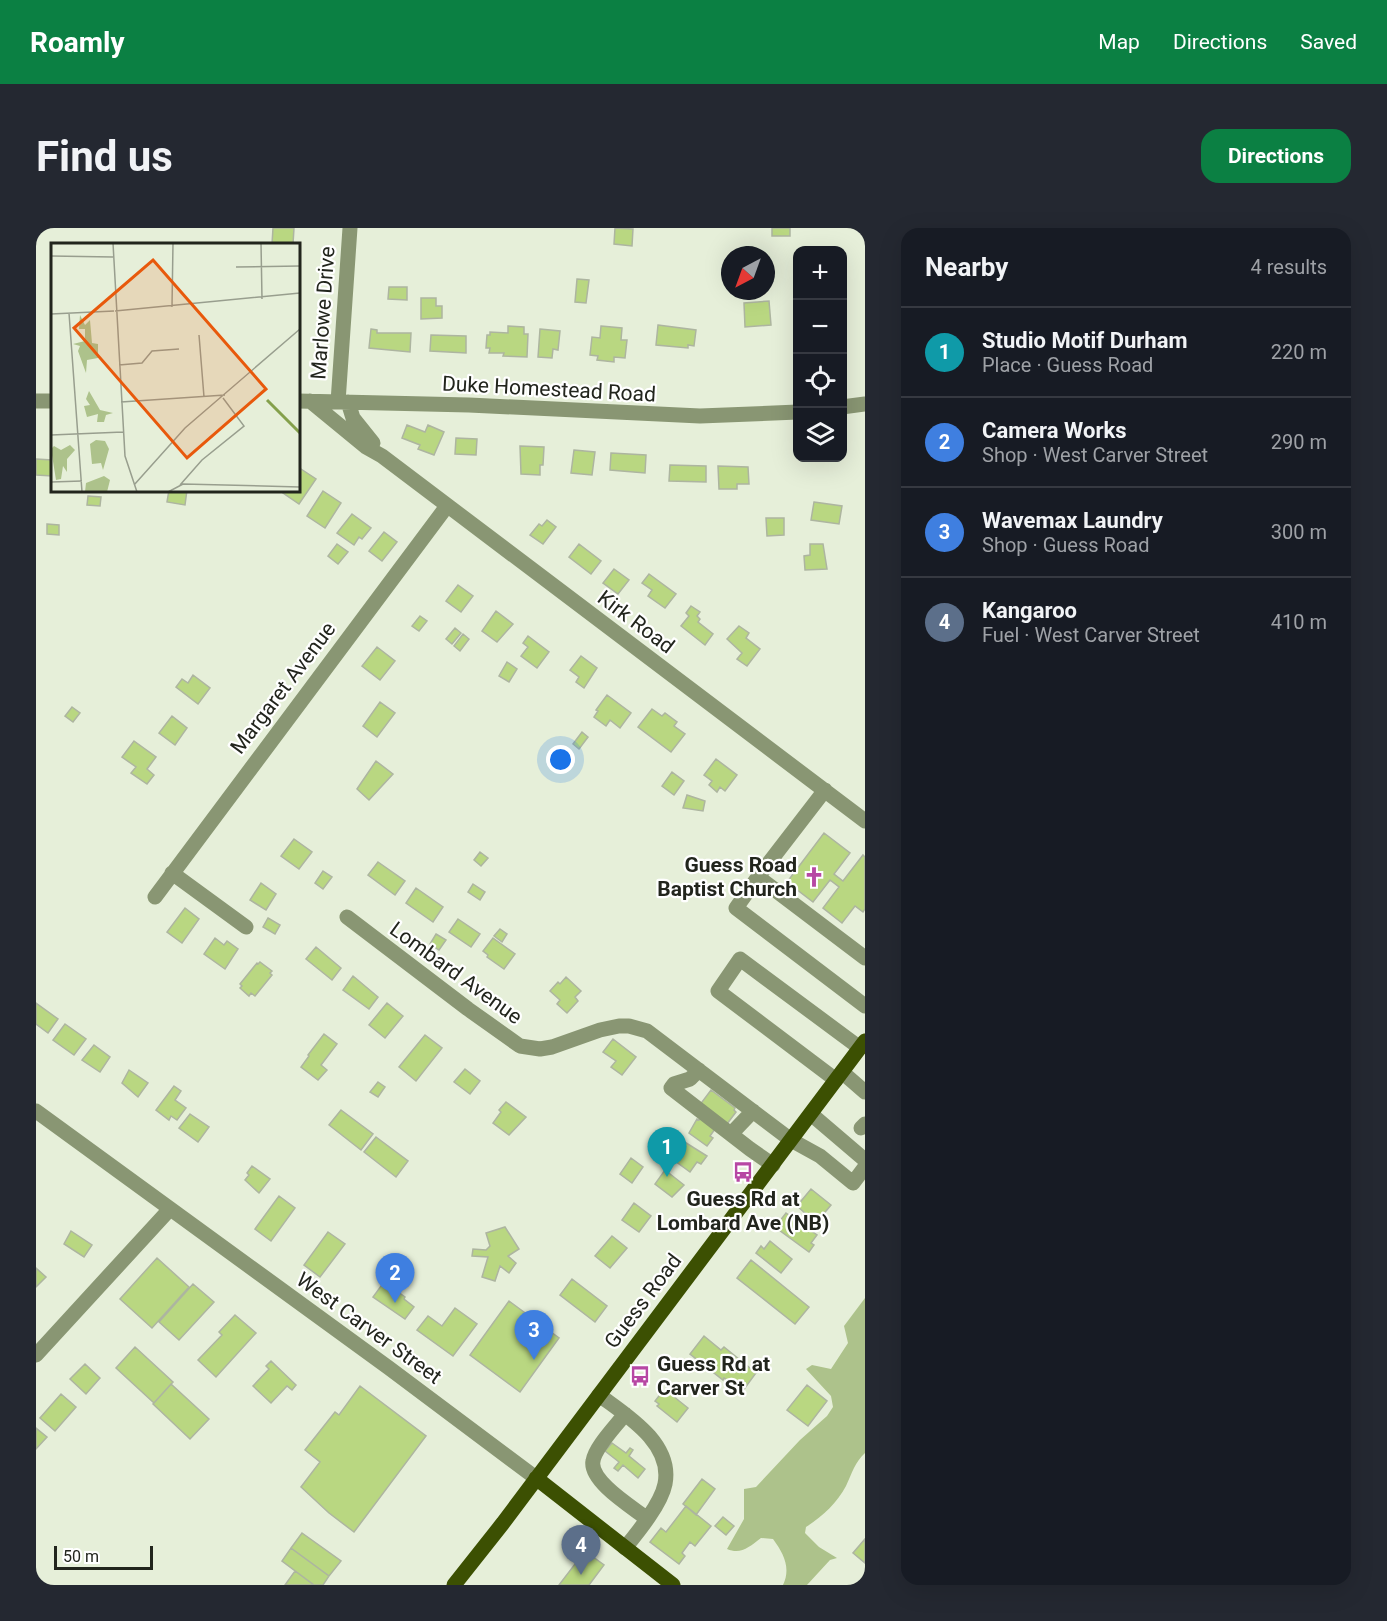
<!DOCTYPE html>
<html lang="en">
<head>
<meta charset="utf-8">
<style>
	body { margin:0; font-family:Roboto,sans-serif; background:#242831; color:#f1f3f6 }
	.controls { position:absolute; right:18px; top:18px; display:grid; overflow:hidden; border-radius:12px; box-shadow:0 6px 24px #0002 }
	.controls button { width:54px; height:54px; display:grid; place-items:center; padding:0; border:0; border-bottom:2px solid #363941; background:#171b24; color:#f1f3f6; font:30px sans-serif }
	.compass { position:absolute; left:685px; top:18px; width:54px; height:54px; border-radius:50%; background:#171b24; box-shadow:0 6px 24px #0002; rotate:221deg }
	.scale { position:absolute; left:18px; bottom:15px; width:99px; box-sizing:border-box; padding-left:6px; border:3px solid #22251d; border-top:0; font-size:16px; line-height:21px; white-space:nowrap; color:#22251d; -webkit-text-stroke:4px #fff; paint-order:stroke }
	.you { position:absolute; left:525px; top:532px; width:21px; height:21px; margin:-15px; border:4px solid #fff; border-radius:50%; background:#1a73e8; box-shadow:0 0 0 9px #1a73e833 }
	.badge { display:grid; place-items:center; width:39px; height:39px; border-radius:50%; background:#0b8043; color:#fff; font-size:20px; font-weight:700 }
	.pin { position:absolute; translate:-50% -50px; filter:drop-shadow(0 2px 3px #0008) }
	.pin::after { content:''; position:absolute; top:32px; width:21px; height:18px; background:inherit; clip-path:polygon(0 0,100% 0,50% 100%) }
	.list { margin:0; padding:0; list-style:none }
	h2 { display:flex; justify-content:space-between; align-items:center; height:78px; margin:0; padding:0 24px; font-size:26px }
	h2 small { font-size:20px; font-weight:400; color:#9ea1a6 }
	.list li { display:grid; grid-template-columns:39px 1fr auto; gap:18px; align-items:center; box-sizing:border-box; height:90px; padding:0 24px; border-top:2px solid #363941 }
	.list b { display:block; font-size:22px; white-space:nowrap }
	.list p { margin:0; font-size:20px; white-space:nowrap; color:#9ea1a6 }
	.list em { font-size:20px; font-style:normal; color:#9ea1a6 }
	.icon { flex:none; width:33px; height:33px; fill:none; stroke:currentColor; stroke-width:2; stroke-linecap:round; stroke-linejoin:round }
	.map { position:relative; flex:none; width:829px; height:1357px; overflow:hidden; border-radius:18px }
	header { display:flex; align-items:center; gap:36px; box-sizing:border-box; height:84px; padding:0 30px; background:#0b8043; color:#fff }
	header strong { font-size:28px }
	nav { display:flex; gap:33px; margin-inline-start:auto; font-size:21px }
	.intro { display:flex; align-items:center; justify-content:space-between; box-sizing:border-box; height:144px; padding:0 36px }
	h1 { margin:0; font-size:42px }
	.button { padding:15px 27px; border-radius:18px; background:#0b8043; color:#fff; font-size:21px; font-weight:700 }
	main { display:flex; gap:36px; padding:0 36px }
	aside { flex:1; background:#171b24; border-radius:18px; box-shadow:0 6px 24px #0002 }
	.map>svg:first-child { display:block }
</style>
</head>
<body>
<header>
<strong>Roamly</strong>
<nav><a>Map</a><a>Directions</a><a>Saved</a></nav>
</header>
<div class="intro"><h1>Find us</h1><a class="button">Directions</a></div>
<main>
<div class="map">
<svg width="829" height="1357" viewBox="0 0 829 1357">
	<rect width="100%" height="100%" fill="#e6efd9"/>
	<path fill="#adc28b" d="M829,1070V1225C819,1234 816,1245 810,1258C801,1275 786,1289 770,1299L769,1305L783,1319L801,1330L794,1332L771,1357H747C755,1340 748,1326 737,1311L725,1310C713,1319 705,1327 691,1321L708,1291V1261L720,1259L764,1212L791,1188L797,1179L795,1168L770,1141L776,1137L795,1141L812,1115L808,1098Z"/>
	<path fill="#b9d781" stroke="#adb5a0" stroke-width="1.5" d="M237,0H258L257,16H236Z
		M579,0L597,1L596,18L578,16Z
		M736,0H754V8H736Z
		M541,51L553,52L550,75L539,74Z
		M353,59H371V72L352,71Z
		M385,70H400V78H406V90L385,91Z
		M733,73L735,97L709,99L708,75Z
		M622,97L660,102L658,118L652,117V120L620,117Z
		M472,98L488,99V106H492L491,129L467,128L468,125H453L454,120H450L451,107H454V104L472,105Z
		M565,98L586,100L585,112H591L589,130L578,129V134L561,132L562,128L554,127L556,109L564,110Z
		M335,101L341,102V105H375L374,124L333,120Z
		M504,101L524,103L522,122L517,121L516,130L502,129Z
		M395,107L430,108V125L394,123Z
		M371,197L389,204L392,197L408,204L398,227L382,221L384,217L366,210Z
		M420,210L441,211L440,227L419,226Z
		M484,218L508,219L507,237H504V247L485,246Z
		M538,222L559,224L556,247L535,245Z
		M575,225L610,227L609,245L574,242Z
		M0,231L16,232V248L0,247Z
		M634,237L670,238V254L633,253Z
		M682,238L712,239L713,256H701V261H683Z
		M265,241L280,251L263,276L247,265L249,262H262V244Z
		M133,262H151L149,277L131,274Z
		M287,263L305,275L289,300L271,288Z
		M52,268L65,269L64,278L51,277Z
		M778,274L806,278L803,296L775,292Z
		M316,286L335,300L326,311L323,309L318,317L301,305Z
		M730,290H748V307L731,308Z
		M511,292L520,299L507,316L494,307L503,296L506,298Z
		M11,296L23,297V307L11,306Z
		M348,304L361,314L346,333L333,323Z
		M301,316L312,324L302,336L292,328Z
		M543,316L565,333L555,346L533,329Z
		M774,316H787L791,341L769,342L768,328L774,327Z
		M578,341L593,352L582,366L567,355Z
		M613,346L640,366L629,380L612,368L616,362L606,355Z
		M422,357L437,368L425,384L410,373Z
		M655,378L664,384L661,388L664,391L662,394L677,406L669,417L645,398L653,388L650,385Z
		M460,383L477,396L461,414L446,403Z
		M384,388L391,393L383,403L376,398Z
		M703,398L713,405L710,410L724,421L711,438L701,431L706,425L691,411Z
		M419,400L425,405L416,416L410,411Z
		M427,406L433,411L424,423L418,418Z
		M492,408L513,424L501,440L485,428L492,419L487,415Z
		M341,419L359,433L344,452L326,438Z
		M545,428L561,440L548,460L540,454L543,449L534,442Z
		M471,434L481,441L473,454L463,448Z
		M157,447L174,460L162,476L140,459L146,451L152,455Z
		M571,467L595,485L584,500L574,492L570,498L558,489L562,483L560,482Z
		M344,474L359,485L341,509L327,498Z
		M36,479L44,485L37,494L29,488Z
		M616,481L626,488L629,485L641,494L638,498L649,506L635,524L602,499Z
		M136,488L151,500L139,517L123,505Z
		M546,504L552,509L543,521L537,516Z
		M98,513L120,529L111,541L118,547L111,556L95,545L100,539L86,529Z
		M680,531L701,547L689,563L684,559L681,564L673,557L676,553L668,547Z
		M340,533L357,546L333,572L321,561Z
		M636,544L648,553L638,567L626,558Z
		M651,567L669,573L667,583L647,580Z
		M788,605L814,625L798,646L807,653L827,627L829,629V681L827,684L819,678L806,695L787,680L803,659L794,652L777,674L751,654Z
		M258,611L276,624L263,641L245,628Z
		M444,624L452,630L445,638L438,632Z
		M342,634L369,653L359,667L332,647Z
		M287,643L296,649L287,661L279,655Z
		M225,655L240,666L230,682L214,672Z
		M437,656L449,664L444,672L432,664Z
		M380,660L407,679L397,694L370,675Z
		M149,680L163,691L146,715L131,704Z
		M232,690L244,697L239,706L227,699Z
		M422,691L444,706L435,719L413,704Z
		M464,701L471,706L466,714L458,708Z
		M400,706L410,712L403,722L394,716Z
		M179,710L188,717L191,713L202,721L189,741L168,726Z
		M457,710L479,726L468,741L451,729L452,727L447,723Z
		M280,719L305,740L296,752L270,731Z
		M224,734L236,743L234,745L236,747L219,768L215,765L213,768L204,760L206,758L204,756L221,735L222,736Z
		M317,748L342,769L333,781L307,762Z
		M530,749L545,763L539,769L542,773L531,785L521,776L524,772L514,763L522,754L524,756Z
		M0,775L22,791L12,805L0,796Z
		M351,775L367,788L349,810L333,797Z
		M29,796L50,811L38,827L17,812Z
		M288,806L301,816L285,837L291,842L282,852L265,839L273,828L272,827Z
		M389,807L406,820L380,853L363,839Z
		M577,811L600,829L586,847L575,839L580,833L567,824Z
		M58,817L74,829L64,844L46,832Z
		M429,841L444,853L434,866L418,854Z
		M93,842L112,855L102,869L86,855Z
		M342,854L349,859L342,869L334,864Z
		M138,858L145,863L139,872L150,880L141,892L135,888L133,892L120,882Z
		M675,862L699,880L698,882L700,884L691,896L663,878Z
		M470,874L490,889L473,907L457,895L465,884L463,882Z
		M305,882L337,906L325,922L293,897Z
		M154,886L173,899L162,914L143,900Z
		M667,887L679,901L674,908L677,910L671,918L653,905L661,891L663,892Z
		M340,909L372,933L360,949L328,924Z
		M647,913L671,928L665,936L661,934L654,944L635,930Z
		M595,930L607,939L596,955L584,946Z
		M216,938L234,951L223,965L209,952L213,947L211,945Z
		M629,942L648,957L636,969L619,956Z
		M775,961L795,977L780,995L761,978Z
		M243,968L259,980L235,1013L219,1001Z
		M598,975L615,988L603,1004L586,992Z
		M750,985L781,1007L775,1015L778,1017L773,1024L739,999Z
		M469,999L483,1021L472,1028L480,1035L473,1045L464,1038L459,1053L446,1049L452,1029L436,1028L437,1021L450,1022L454,1018L450,1005Z
		M35,1003L56,1017L48,1029L28,1016Z
		M292,1004L309,1016L284,1049L268,1037Z
		M576,1008L591,1020L574,1040L559,1028Z
		M734,1013L756,1031L745,1045L720,1025L725,1018L728,1021Z
		M121,1030L153,1059L116,1100L84,1071Z
		M715,1032L773,1079L759,1096L701,1050Z
		M0,1040L10,1049L0,1059Z
		M536,1051L571,1078L559,1094L524,1067Z
		M348,1054L369,1069L368,1071L378,1079L369,1091L337,1069Z
		M157,1056L178,1074L143,1112L123,1094Z
		M473,1073L523,1110L484,1164L434,1127Z
		M419,1080L441,1096L417,1128L381,1102L392,1088L406,1098Z
		M199,1087L220,1105L180,1149L162,1132L186,1107L183,1104Z
		M668,1108L685,1122L688,1119L720,1145L706,1164L688,1150L687,1152L654,1126Z
		M99,1119L137,1154L118,1175L80,1140Z
		M235,1133L260,1157L256,1162L251,1158L235,1175L217,1158L233,1141L230,1138Z
		M49,1136L64,1150L50,1166L34,1151Z
		M135,1156L173,1191L154,1211L117,1176Z
		M771,1157L791,1173L772,1198L751,1182Z
		M324,1158L390,1208L318,1304L293,1285L265,1259L284,1234L269,1222L299,1184L303,1187Z
		M626,1164L630,1167L632,1164L652,1180L641,1194L621,1178L623,1176L619,1173Z
		M25,1166L40,1179L19,1203L4,1190Z
		M0,1200L11,1209L0,1221Z
		M576,1215L590,1225L594,1220L597,1222L593,1228L609,1241L602,1250L587,1237L582,1243L578,1240L583,1234L569,1223Z
		M666,1251L679,1261L660,1287L647,1276Z
		M650,1278L675,1298L659,1318L654,1314L646,1325L649,1328L643,1336L614,1314L625,1300L630,1304Z
		M687,1289L698,1298L690,1307L679,1298Z
		M266,1305L305,1333L293,1348L255,1320Z
		M829,1311V1335L817,1325Z
		M255,1320L293,1348L287,1357H278L246,1333Z
		M549,1323L568,1337L553,1357H523Z
		M259,1343L278,1357H249Z"/>
	<g fill="none" stroke-linecap="round" stroke-linejoin="round">
		<path stroke="#899673" stroke-width="15" d="M0,173H16
			M262,173L433,177L664,188L762,184
			M274,173L330,219L346,228L829,593
			M302,174L314,0
			M312,174L317,190L337,215
			M806,179L829,176
			M136,645L210,699
			M722,649L789,562
			M119,669L411,278
			M311,689L432,781L484,818L504,821L516,819L564,802L583,798H593L611,803L755,912L784,928L817,955L829,939
			M829,730L722,649L700,680L829,778
			M663,842L654,851L638,856L635,860L714,921L737,937
			M806,844L829,864
			M800,852L682,763L704,731L824,820
			M0,883L353,1140L500,1250
			M775,886L829,932
			M825,900L829,896
			M695,906L717,883
			M0,1127L134,981
			M563,1167C590,1187 637,1215 629,1256C625,1276 602,1304 589,1320
			M589,1186C580,1198 559,1219 557,1233C553,1253 596,1279 610,1290"/>
		<path stroke="#3c5002" stroke-width="15" d="M500,1250L637,1357
			M418,1357L467,1295L829,813"/>
	</g>
	<defs>
		<g id="church-bare" transform="scale(1.62)"><path d="M-1.2-6h2.4v3.5h3.3v2.4h-3.3V6h-2.4V-.1h-3.3v-2.4h3.3Z" fill="#b747a4" stroke="#fff" stroke-width="2.5" paint-order="stroke"/></g>
		<g id="bus-bare" transform="scale(1.62)"><path d="M-5-6H5V4H4V6H2V4H-2V6H-4V4H-5ZM-3.5-4V0h7V-4ZM-3.5 1.2v1.5H-2V1.2ZM2 1.2v1.5H3.5V1.2Z" fill="#b747a4" stroke="#fff" stroke-width="2.5" paint-order="stroke"/></g>
	</defs>
	<g fill-rule="evenodd">
		<use href="#church-bare" x="778" y="649"/>
		<use href="#bus-bare" x="707" y="944"/>
		<use href="#bus-bare" x="604" y="1148"/>
	</g>
	<g text-anchor="middle" dominant-baseline="central" stroke-width="4.5" stroke-linejoin="round" paint-order="stroke">
		<g font-size="21" fill="#22251d" stroke="#fff">
			<text transform="translate(287 85) rotate(-86)">Marlowe Drive</text>
			<text transform="translate(513 161) rotate(3)">Duke Homestead Road</text>
			<text transform="translate(600 394) rotate(37)">Kirk Road</text>
			<text transform="translate(247 460) rotate(-53)">Margaret Avenue</text>
			<text transform="translate(420 745) rotate(36)">Lombard Avenue</text>
			<text transform="translate(607 1073) rotate(-53)">Guess Road</text>
			<text transform="translate(333 1100) rotate(36)">West Carver Street</text>
		</g>
		<g font-size="21" font-weight="bold" fill="#22251d" stroke="#fff" text-anchor="end">
			<text x="761" y="637">Guess Road<tspan x="761" dy="24">Baptist Church</tspan></text>
			<text x="707" y="971" text-anchor="middle">Guess Rd at<tspan x="707" dy="24">Lombard Ave (NB)</tspan></text>
			<text x="621" y="1136" text-anchor="start">Guess Rd at<tspan x="621" dy="24">Carver St</tspan></text>
		</g>
	</g>
	<g transform="translate(15 15)">
		<rect width="249" height="249" fill="#e6efd9"/>
		<path d="M29,72L34,82L39,77L41,100L47,101V115L36,117L35,130L27,108L29,103L22,101L34,98V86H28ZM38,148L49,167L62,170L55,172L53,179H46L47,171L36,174L33,163L39,162L35,156ZM45,197L54,198L58,206L52,227L50,220L41,221L39,201ZM19,202L24,207L16,216V229L12,223L10,236L5,237L0,206L3,203L10,207ZM53,233L59,237L56,249H34L35,240Z" fill="#adc28b"/>
		<path fill="none" stroke="#84a04b" stroke-width="3" d="M216,157L249,190"/>
		<path fill="none" stroke="#989e8e" stroke-width="1.5" d="M62,0L74,213L86,249M210,0L211,56M0,13L62,14M185,24L249,23M121,64L122,0M64,68L249,50M18,70L31,249M0,71L63,68M148,92L153,154M68,122L91,120L101,108L128,106M70,159L174,152M0,192L72,189M0,239L31,238M83,242L134,185L249,86M129,242L151,217L193,183L172,155M117,249L132,241L249,244"/>
		<path fill="#e8590c" fill-opacity="0.15" stroke="#e8590c" stroke-width="3" d="M102,17L215,146L136,215L23,85Z"/>
		<rect width="249" height="249" fill="none" stroke="#22251d" stroke-width="3"/>
	</g>
</svg>
<div class="controls">
<button>+</button>
<button>−</button>
<button><svg class="icon" aria-label="locate" viewBox="0 0 24 24"><circle cx="12" cy="12" r="6"/><path d="M12 2v4M12 18v4M2 12h4M18 12h4"/></svg></button>
<button><svg class="icon" aria-label="layers" viewBox="0 0 24 24"><path d="M12 4l9 5-9 5-9-5zM3 14l9 5 9-5"/></svg></button>
</div>
<svg class="compass" viewBox="-18 -18 36 36"><path d="M0-13l5 13h-10z" fill="#e53935"/><path d="M0 13l5-13h-10z" fill="#9ea1a6"/></svg>
<div class="scale">50 m</div>
<div class="you"></div>
<div class="pin badge" style="left:631px;top:949px;background:#0f9aa8">1</div>
<div class="pin badge" style="left:359px;top:1075px;background:#3f7fe0">2</div>
<div class="pin badge" style="left:498px;top:1132px;background:#3f7fe0">3</div>
<div class="pin badge" style="left:545px;top:1347px;background:#5c6f8a">4</div>
</div>
<aside>
<h2>Nearby<small>4 results</small></h2>
<ul class="list">
<li><span class="badge" style="background:#0f9aa8">1</span><div><b>Studio Motif Durham</b><p>Place · Guess Road</p></div><em>220 m</em></li>
<li><span class="badge" style="background:#3f7fe0">2</span><div><b>Camera Works</b><p>Shop · West Carver Street</p></div><em>290 m</em></li>
<li><span class="badge" style="background:#3f7fe0">3</span><div><b>Wavemax Laundry</b><p>Shop · Guess Road</p></div><em>300 m</em></li>
<li><span class="badge" style="background:#5c6f8a">4</span><div><b>Kangaroo</b><p>Fuel · West Carver Street</p></div><em>410 m</em></li>
</ul>
</aside>
</main>
</body>
</html>
